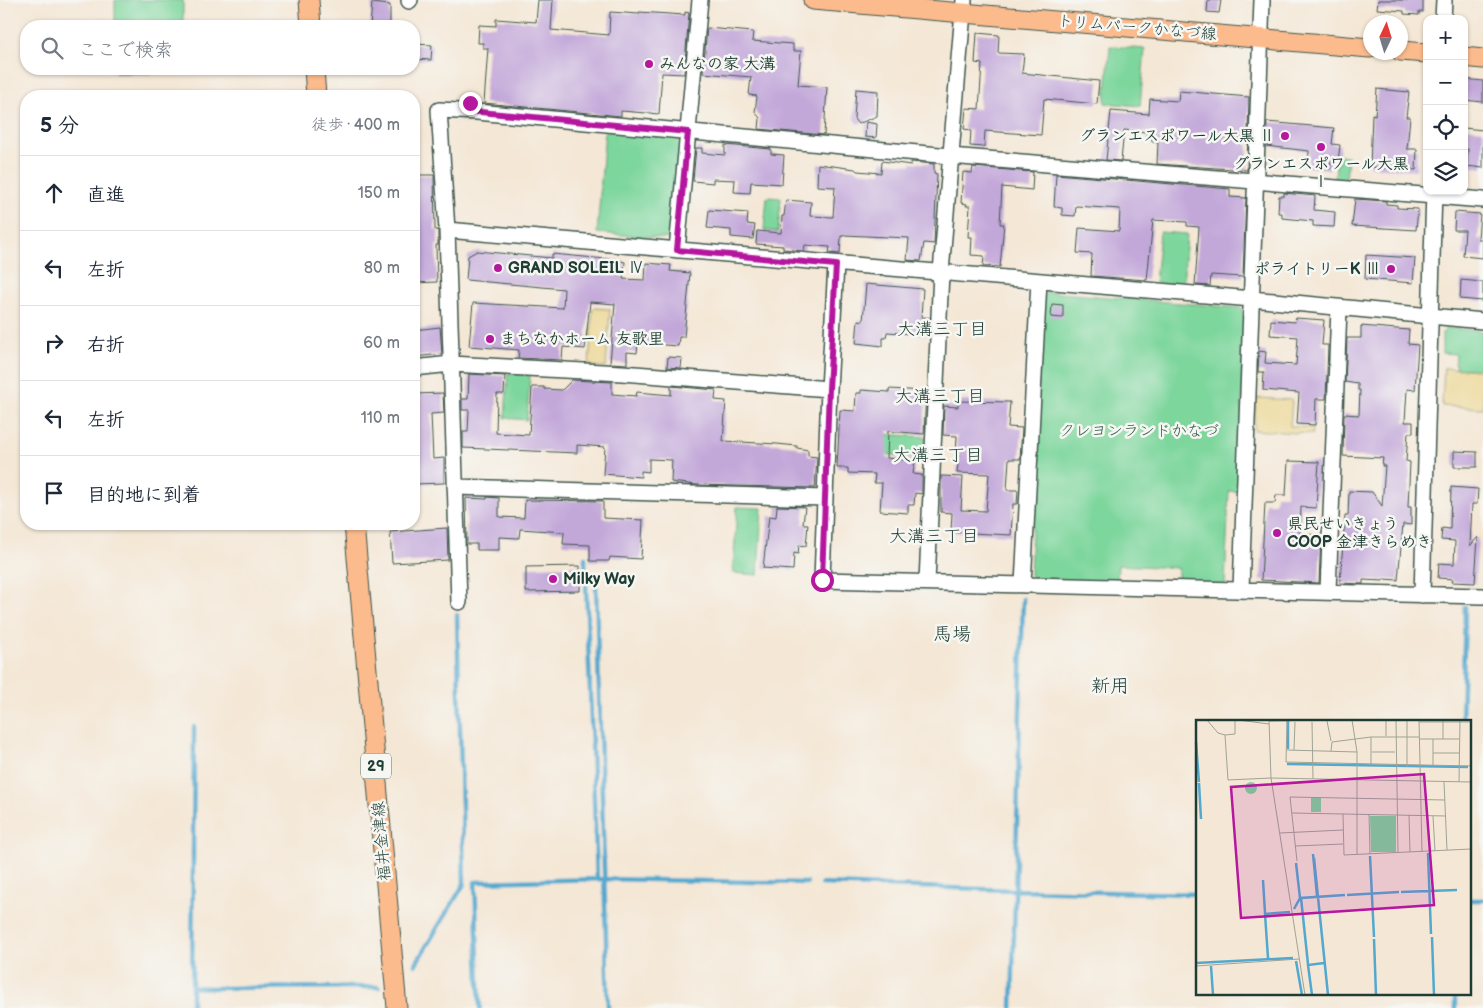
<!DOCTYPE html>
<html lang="ja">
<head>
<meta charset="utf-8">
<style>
	body { margin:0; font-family:"Balsamiq Sans","Klee One",sans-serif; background:#f2f2f3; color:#1f2937 }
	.controls { position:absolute; right:15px; top:15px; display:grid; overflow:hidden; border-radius:10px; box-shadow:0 1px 4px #0004 }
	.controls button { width:45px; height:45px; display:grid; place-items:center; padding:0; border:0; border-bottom:1px solid #e0e1e3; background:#fff; color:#1f2937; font:25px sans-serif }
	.compass { position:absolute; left:1363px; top:15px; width:45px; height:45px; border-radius:50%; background:#fff; box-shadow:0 1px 4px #0004; rotate:4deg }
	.stop { position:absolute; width:15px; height:15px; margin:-11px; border:4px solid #b5179e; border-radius:50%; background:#fff }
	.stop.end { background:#b5179e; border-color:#fff; box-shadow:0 1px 5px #0008 }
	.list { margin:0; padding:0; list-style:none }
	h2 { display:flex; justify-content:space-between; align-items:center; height:65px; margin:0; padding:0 20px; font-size:21px }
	h2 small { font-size:16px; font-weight:400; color:#747a83 }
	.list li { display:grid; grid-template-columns:32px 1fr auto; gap:15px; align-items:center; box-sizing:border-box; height:75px; padding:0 20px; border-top:1px solid #e0e1e3 }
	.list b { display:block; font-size:19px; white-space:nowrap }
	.list em { font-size:16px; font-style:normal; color:#747a83 }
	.icon { flex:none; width:28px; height:28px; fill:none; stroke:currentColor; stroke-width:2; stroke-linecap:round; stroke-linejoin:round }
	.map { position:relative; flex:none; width:1483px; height:1008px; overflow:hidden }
	.search { position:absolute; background:#fff; box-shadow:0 1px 4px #0004; left:20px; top:20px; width:400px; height:55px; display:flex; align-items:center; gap:12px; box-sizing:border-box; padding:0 18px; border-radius:20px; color:#747a83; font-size:19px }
	.panel { position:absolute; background:#fff; box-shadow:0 1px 4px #0004; left:20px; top:90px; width:400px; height:440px; border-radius:20px }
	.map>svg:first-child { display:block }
</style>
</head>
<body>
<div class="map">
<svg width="1483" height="1008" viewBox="0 0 1483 1008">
	<rect width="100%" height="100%" fill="#f6f6f2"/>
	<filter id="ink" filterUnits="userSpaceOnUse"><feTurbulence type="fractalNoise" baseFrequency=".02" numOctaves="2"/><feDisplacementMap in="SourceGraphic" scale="10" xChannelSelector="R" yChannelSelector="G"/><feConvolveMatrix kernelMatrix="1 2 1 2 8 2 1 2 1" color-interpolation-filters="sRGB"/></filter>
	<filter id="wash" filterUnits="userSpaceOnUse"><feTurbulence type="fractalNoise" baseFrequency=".0096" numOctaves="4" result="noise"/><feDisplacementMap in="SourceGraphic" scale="20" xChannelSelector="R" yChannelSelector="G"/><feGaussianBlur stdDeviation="1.12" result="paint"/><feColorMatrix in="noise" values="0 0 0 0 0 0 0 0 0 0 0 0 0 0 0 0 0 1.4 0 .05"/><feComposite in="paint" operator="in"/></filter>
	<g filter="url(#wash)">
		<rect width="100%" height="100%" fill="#f4e7d5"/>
		<path fill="#7dd69c" stroke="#4e8a68" d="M115,0H183V26H115Z
			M1110,46L1145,49L1140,106L1105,103Z
			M115,69H184V73H115Z
			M605,130L681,135L673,239L597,233Z
			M1340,155L1348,156L1346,181L1335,180L1336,163H1339Z
			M767,197L781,198L778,232L764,230Z
			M1160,232L1187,234L1183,285L1155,283Z
			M1047,292L1241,308L1245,316L1239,492L1229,491L1225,585L1178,583V568L1118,565L1117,583L1035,579L1030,575L1042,297Z
			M1447,328L1483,331V370L1455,368L1456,354L1442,353V333Z
			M508,373L530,375L527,420L505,418Z
			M883,434L926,437L924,458L882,454Z
			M737,507L762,508L758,575L733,573Z"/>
		<path fill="#eeda9e" stroke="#868c69" d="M593,308L610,309L606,367L589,366Z
			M1444,368L1483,370V408L1442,406Z
			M1256,398L1292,400L1290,426L1313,428L1312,434L1254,430Z"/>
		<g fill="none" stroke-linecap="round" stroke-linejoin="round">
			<path stroke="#53a8cf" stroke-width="4.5" d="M585,558L597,879
				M596,586L608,1008
				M1462,722L1465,607
				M822,884L1014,890L1197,894
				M1469,900H1483
				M415,965L464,884L457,615
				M192,987L194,727
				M192,1008V987L211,988L379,987
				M480,1008L475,882L604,879L807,883
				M1012,1008L1023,599
				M1455,1008V994"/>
		</g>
		<g id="blocks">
			<path fill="#c2a7d9" d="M538,0H553L551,30L609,35L610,12L639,14V12L685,15V12L689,13L684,74L662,73L659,114L621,111V116L484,103L488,48H483V43H478L479,25L496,26V19L536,22Z
				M1208,0H1221L1219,13L1207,12Z
				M1378,0H1423V12H1419V15L1404,14V11L1377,9Z
				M372,3L390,5V26H370Z
				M707,28L753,32L752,41L793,44V51H801L798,85L827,87L824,135L759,129L760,118L755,112L757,96L749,95L751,77L703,73Z
				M977,33L999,35L998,53L1024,54L1022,73L1099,81L1097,104L1044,99L1041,135L985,131L984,147L970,146L971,130L964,129L966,108L979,109L982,64L975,63Z
				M414,44L432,45L431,60L414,59Z
				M1464,79L1483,81V102L1464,100Z
				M856,89L878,91L877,116L858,124L854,119Z
				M1377,89L1409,92L1406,117H1410L1407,149H1417L1416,170L1370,167L1372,114L1375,115Z
				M1179,91L1249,97L1247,170L1157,164L1158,142H1152V138H1147V132L1124,130L1121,161L1106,160L1111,111L1149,114L1150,99L1178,101Z
				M866,122L877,124L876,138L865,137Z
				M1267,122L1334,128L1332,144L1340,145L1338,162L1331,161L1330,169L1308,167L1309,151L1266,146Z
				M1464,128L1483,130V168L1467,166L1468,149L1464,148Z
				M725,145L771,149V154L784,155L782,184L751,182L750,193L734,192L735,180L713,179V183L693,181L696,148H702V153L725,155Z
				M882,161L911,165V162L934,164V173L937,174L934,244L924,243L921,261L907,260L909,238L844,235V236H841L840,254L829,253L830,247L805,245L804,251L783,249V246L756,244L757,231L781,233L782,216H784L786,200L811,202L810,216L833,217L835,187L817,186L818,164L855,169L857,171L881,173Z
				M973,167L1033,172L1032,190L1002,187L1000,224H1004L1000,267L983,266L984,256L971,255L972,237H968L970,206H966L967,204L961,203L963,172L972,173Z
				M1056,174L1230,189V197L1246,198L1243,277L1211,275L1210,286L1195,285L1199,227L1187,226V222L1153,220L1147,280L1091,276L1092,254L1077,253L1079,228L1119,231L1120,209L1076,206L1075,216L1062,215V208L1054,207Z
				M414,175H434L435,230H438V245H436L437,282L414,283Z
				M1284,193L1315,196L1314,210L1335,212L1334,227L1313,226V221L1282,218V213H1278L1279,196H1284Z
				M1355,199L1386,201V204L1397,205V208L1418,209L1416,230L1352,226Z
				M709,210L748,213L747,224L755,225L753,239L731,237V230L707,228Z
				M1455,212L1480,214L1478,239H1483V258L1463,256L1465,230H1454Z
				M477,251L552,258V254L617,260L625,262L623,279L645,280L646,263L671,265L670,271L690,273L684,337H679L678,346L638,343L637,353L627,352V364L610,363L615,304L590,302L585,349L563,347L562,360L518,358L519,350L469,346L473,303L563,308L564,289L466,280L468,256Z
				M1366,255L1415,258L1413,283L1365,279Z
				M1461,280L1483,282V301L1460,299Z
				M866,284L923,289L921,317L930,318L929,335L887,332L886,338H883V346L856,343L858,320L863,321Z
				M1052,304L1063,305V318L1051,317Z
				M1296,318L1324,320L1322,345H1328L1326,399H1316L1315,425L1297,424L1299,393L1263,390L1264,372H1258L1259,351L1266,352L1265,363L1296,365L1298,337L1270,335L1271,320L1295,322Z
				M1361,326L1409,330L1408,344L1418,345L1415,390L1407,389L1405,422H1413V433H1408L1406,461L1410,462L1408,507H1411V525L1403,524L1398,580L1383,579V581L1363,580V584L1340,583L1345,516H1348L1349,491L1372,492L1382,506L1385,466H1382L1383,458L1343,456L1344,414L1359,415L1360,390H1358V384L1345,382L1347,338H1361Z
				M440,327L442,354L414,357V330Z
				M668,357L682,358L681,368L667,367Z
				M469,374L505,376L504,394H497L496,433L529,435L532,387H544V389L562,390L572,380L612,382V394L636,396L637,392L671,395V386L716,390L715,400L726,401L723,441L777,444L797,446V448L808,450V456L817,457L815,488L697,485L671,482L672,460L649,459V472L641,471V477L603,474L605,447L577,445V453L463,448V432H468L469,410H462V399H468Z
				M889,389L926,391L924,434L888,431L887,458L915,461L913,474L922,475V494L915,493L914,505H908V513L880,511L882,483H874L875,474L848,473V468H837L840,410L855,411L856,393H861V390L889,392Z
				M443,393L444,413L431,414L433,459L444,458V483L414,484V394Z
				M958,401L1010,402L1008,427L1022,428L1020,459H1009L1007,490H1018L1017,504H1013L1011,535L951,532L952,513L941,512V476H943L963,477L961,510L986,511L989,474L957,473L959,455H956L957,436L943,435L944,406L958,407Z
				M1454,451L1477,452V467H1454Z
				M1288,461L1319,462L1316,508L1301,507L1300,534L1321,535L1319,583L1261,580L1265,503H1275L1276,495H1286Z
				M1451,487L1478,489L1477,504H1472L1470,546L1478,537L1475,583L1452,582L1453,579L1438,578L1439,563L1454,564L1455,541L1441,540L1442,528L1450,529Z
				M487,497L499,498V517L524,518L525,500L603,501V518L643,520L641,559L610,557L609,561H590V545L563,544L564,532L520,529L519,538L499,537V550H477V544H467L466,498L487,499Z
				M777,506L805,507L803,524H808L806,546L799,545L798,554L794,553L793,570L763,568L769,516L776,517Z
				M447,528L448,560L392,563L390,532Z
				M580,566V591L526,592V567Z"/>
		</g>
	</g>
	<g filter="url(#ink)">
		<use href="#blocks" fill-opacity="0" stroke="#3f564c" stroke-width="1"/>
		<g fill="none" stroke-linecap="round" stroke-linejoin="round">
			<g stroke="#3f564c" stroke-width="18">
				<path id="minor" d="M409,1L410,0
					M1443,19L1444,0
					M447,230L1252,299L1483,321
					M677,250L700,0
					M836,265L829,389L822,580L1483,596
					M414,368L451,364L622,373L829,389
					M455,487L825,498
					M927,582L941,272L964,0
					M1023,584L1039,281
					M1241,590L1262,0
					M1328,591L1339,308
					M1422,595L1434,191
					M459,602L447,230L439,110L477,112L950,156L1483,200"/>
			</g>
			<g stroke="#3f564c" stroke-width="21">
				<path id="major" d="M309,0L311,26
					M813,0L1370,48
					M1400,51L1427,53
					M1464,57L1483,59
					M314,69L316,96
					M354,524L397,1008"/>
			</g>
			<use href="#minor" stroke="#fff" stroke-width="15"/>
			<use href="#major" stroke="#fbbb8d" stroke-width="19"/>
		</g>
	</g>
	<g fill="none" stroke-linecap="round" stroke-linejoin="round" filter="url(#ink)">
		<path stroke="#b5179e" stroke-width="6" d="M470,103V111L688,132L677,250L836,265L829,389L822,580"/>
	</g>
	<g fill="#b5179e" stroke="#f6f6f2" stroke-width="2">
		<circle cx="649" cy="64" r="5"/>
		<circle cx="1285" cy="136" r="5"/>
		<circle cx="1321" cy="147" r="5"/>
		<circle cx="498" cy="268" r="5"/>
		<circle cx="1391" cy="269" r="5"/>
		<circle cx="490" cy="339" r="5"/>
		<circle cx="1277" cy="533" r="5"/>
		<circle cx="553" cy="579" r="5"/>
	</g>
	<g text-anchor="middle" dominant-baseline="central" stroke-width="5" stroke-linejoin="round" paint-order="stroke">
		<rect fill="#f6f6f2" stroke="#60746d" stroke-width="1" x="361" y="753.5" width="30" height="25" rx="4"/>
		<g font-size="15" font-weight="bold" fill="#1f3d34">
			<text x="376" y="766">29</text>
		</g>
		<g font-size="16" fill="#1f3d34" stroke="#f6f6f2">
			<text transform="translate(1137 28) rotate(5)">トリムパークかなづ線</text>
			<text transform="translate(382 841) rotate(-95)">福井金津線</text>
		</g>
		<g font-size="16" font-weight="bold" fill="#1f3d34" stroke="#f6f6f2" text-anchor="start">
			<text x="659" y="64">みんなの家 大溝</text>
			<text x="1275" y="136" text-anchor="end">グランエスポワール大黒 Ⅱ</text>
			<text x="1321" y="164" text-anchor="middle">グランエスポワール大黒<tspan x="1321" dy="18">Ⅰ</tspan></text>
			<text x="508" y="268">GRAND SOLEIL Ⅳ</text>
			<text x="1381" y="269" text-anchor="end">ポライトリーK Ⅲ</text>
			<text x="500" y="339">まちなかホーム 友歌里</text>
			<text x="1287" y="524">県民せいきょう<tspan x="1287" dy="18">COOP 金津きらめき</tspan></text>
			<text x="563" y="579">Milky Way</text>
		</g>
		<g font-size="16" fill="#325c49" stroke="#f6f6f2">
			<text x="1139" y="431">クレヨンランドかなづ</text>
		</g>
		<g font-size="18" fill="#1f3d34" stroke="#f6f6f2">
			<text x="942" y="329">大溝三丁目</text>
			<text x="940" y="396">大溝三丁目</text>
			<text x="938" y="455">大溝三丁目</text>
			<text x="934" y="536">大溝三丁目</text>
		</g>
		<g font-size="19" fill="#1f3d34" stroke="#f6f6f2">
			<text x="952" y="634">馬場</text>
			<text x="1110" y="686">新用</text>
		</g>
	</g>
	<g transform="translate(1196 720)">
		<rect width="275" height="275" fill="#f4e7d5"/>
		<path d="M49 68a6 6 0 1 1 12 0a6 6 0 1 1-12 0ZM115,78H125V92H115ZM174,96H200V132H175Z" fill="#7dd69c"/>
		<path fill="none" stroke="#53a8cf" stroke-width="2.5" d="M0,22L3,62M92,29V1M91,44L272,47M3,63L5,99M232,133L235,214M117,134L121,176M174,136L178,217M118,138L132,275M67,160L69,193M205,172L261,170M151,175L203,172M98,189L104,178L100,143M236,217L238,275M178,219L180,275M72,238L69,194L94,192M100,241L106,275M0,243L97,238M112,244L105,178L149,175M15,246L17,275M116,275L112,245L128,243"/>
		<path fill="none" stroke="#9fa395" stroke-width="1" d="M11,0L22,13L29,15L32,60L75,58M42,0L73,4M73,0L75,58L109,275M91,0L90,42L275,46M156,0L161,32V134M200,0L202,132M223,0L226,132M247,0V19M73,1L134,0M131,1L135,21M116,2L117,59M223,2H275M29,15L39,14V0M190,16V0M175,17V45M223,19H263M237,19V46M91,30L161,32M98,30L99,2M135,31L136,22L175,17H223M176,32H199M237,33H263M211,47V0M75,58L275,62M248,62L251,130M263,62L264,0M96,93L250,96M147,94L148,135L275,129M173,94L174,134M213,95L214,132M237,96L239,131M84,113L147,110M99,126L147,124M101,141L94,77L249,80M0,246L103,239"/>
		<path fill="#b5179e" fill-opacity="0.15" stroke="#b5179e" stroke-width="2.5" d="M228,54L238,185L45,198L35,67Z"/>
		<rect width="275" height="275" fill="none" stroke="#1f3d34" stroke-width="2.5"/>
	</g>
</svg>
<div class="controls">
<button>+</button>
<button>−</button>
<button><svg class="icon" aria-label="locate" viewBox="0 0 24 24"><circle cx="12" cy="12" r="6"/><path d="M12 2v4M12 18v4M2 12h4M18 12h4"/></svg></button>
<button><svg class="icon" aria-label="layers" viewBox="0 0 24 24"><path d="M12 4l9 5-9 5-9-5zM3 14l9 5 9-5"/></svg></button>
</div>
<svg class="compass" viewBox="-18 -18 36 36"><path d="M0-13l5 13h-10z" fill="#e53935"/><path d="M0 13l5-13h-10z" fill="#747a83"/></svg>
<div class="stop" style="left:822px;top:580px"></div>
<div class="stop end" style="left:470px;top:103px"></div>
<div class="search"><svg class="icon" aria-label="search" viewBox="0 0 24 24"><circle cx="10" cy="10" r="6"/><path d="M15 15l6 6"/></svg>ここで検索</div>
<section class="panel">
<h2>5 分<small>徒歩 · 400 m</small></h2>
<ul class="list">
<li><svg class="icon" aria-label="ahead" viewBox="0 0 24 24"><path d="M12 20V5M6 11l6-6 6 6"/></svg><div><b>直進</b></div><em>150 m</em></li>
<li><svg class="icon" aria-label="left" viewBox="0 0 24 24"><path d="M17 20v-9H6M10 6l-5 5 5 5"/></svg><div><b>左折</b></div><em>80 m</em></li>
<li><svg class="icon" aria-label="right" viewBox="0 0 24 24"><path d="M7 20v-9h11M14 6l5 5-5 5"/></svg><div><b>右折</b></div><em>60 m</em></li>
<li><svg class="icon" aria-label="left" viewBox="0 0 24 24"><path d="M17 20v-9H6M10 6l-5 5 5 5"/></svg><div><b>左折</b></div><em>110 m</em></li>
<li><svg class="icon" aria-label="arrive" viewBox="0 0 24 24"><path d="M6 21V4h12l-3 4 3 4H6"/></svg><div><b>目的地に到着</b></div></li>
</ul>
</section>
</div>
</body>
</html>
